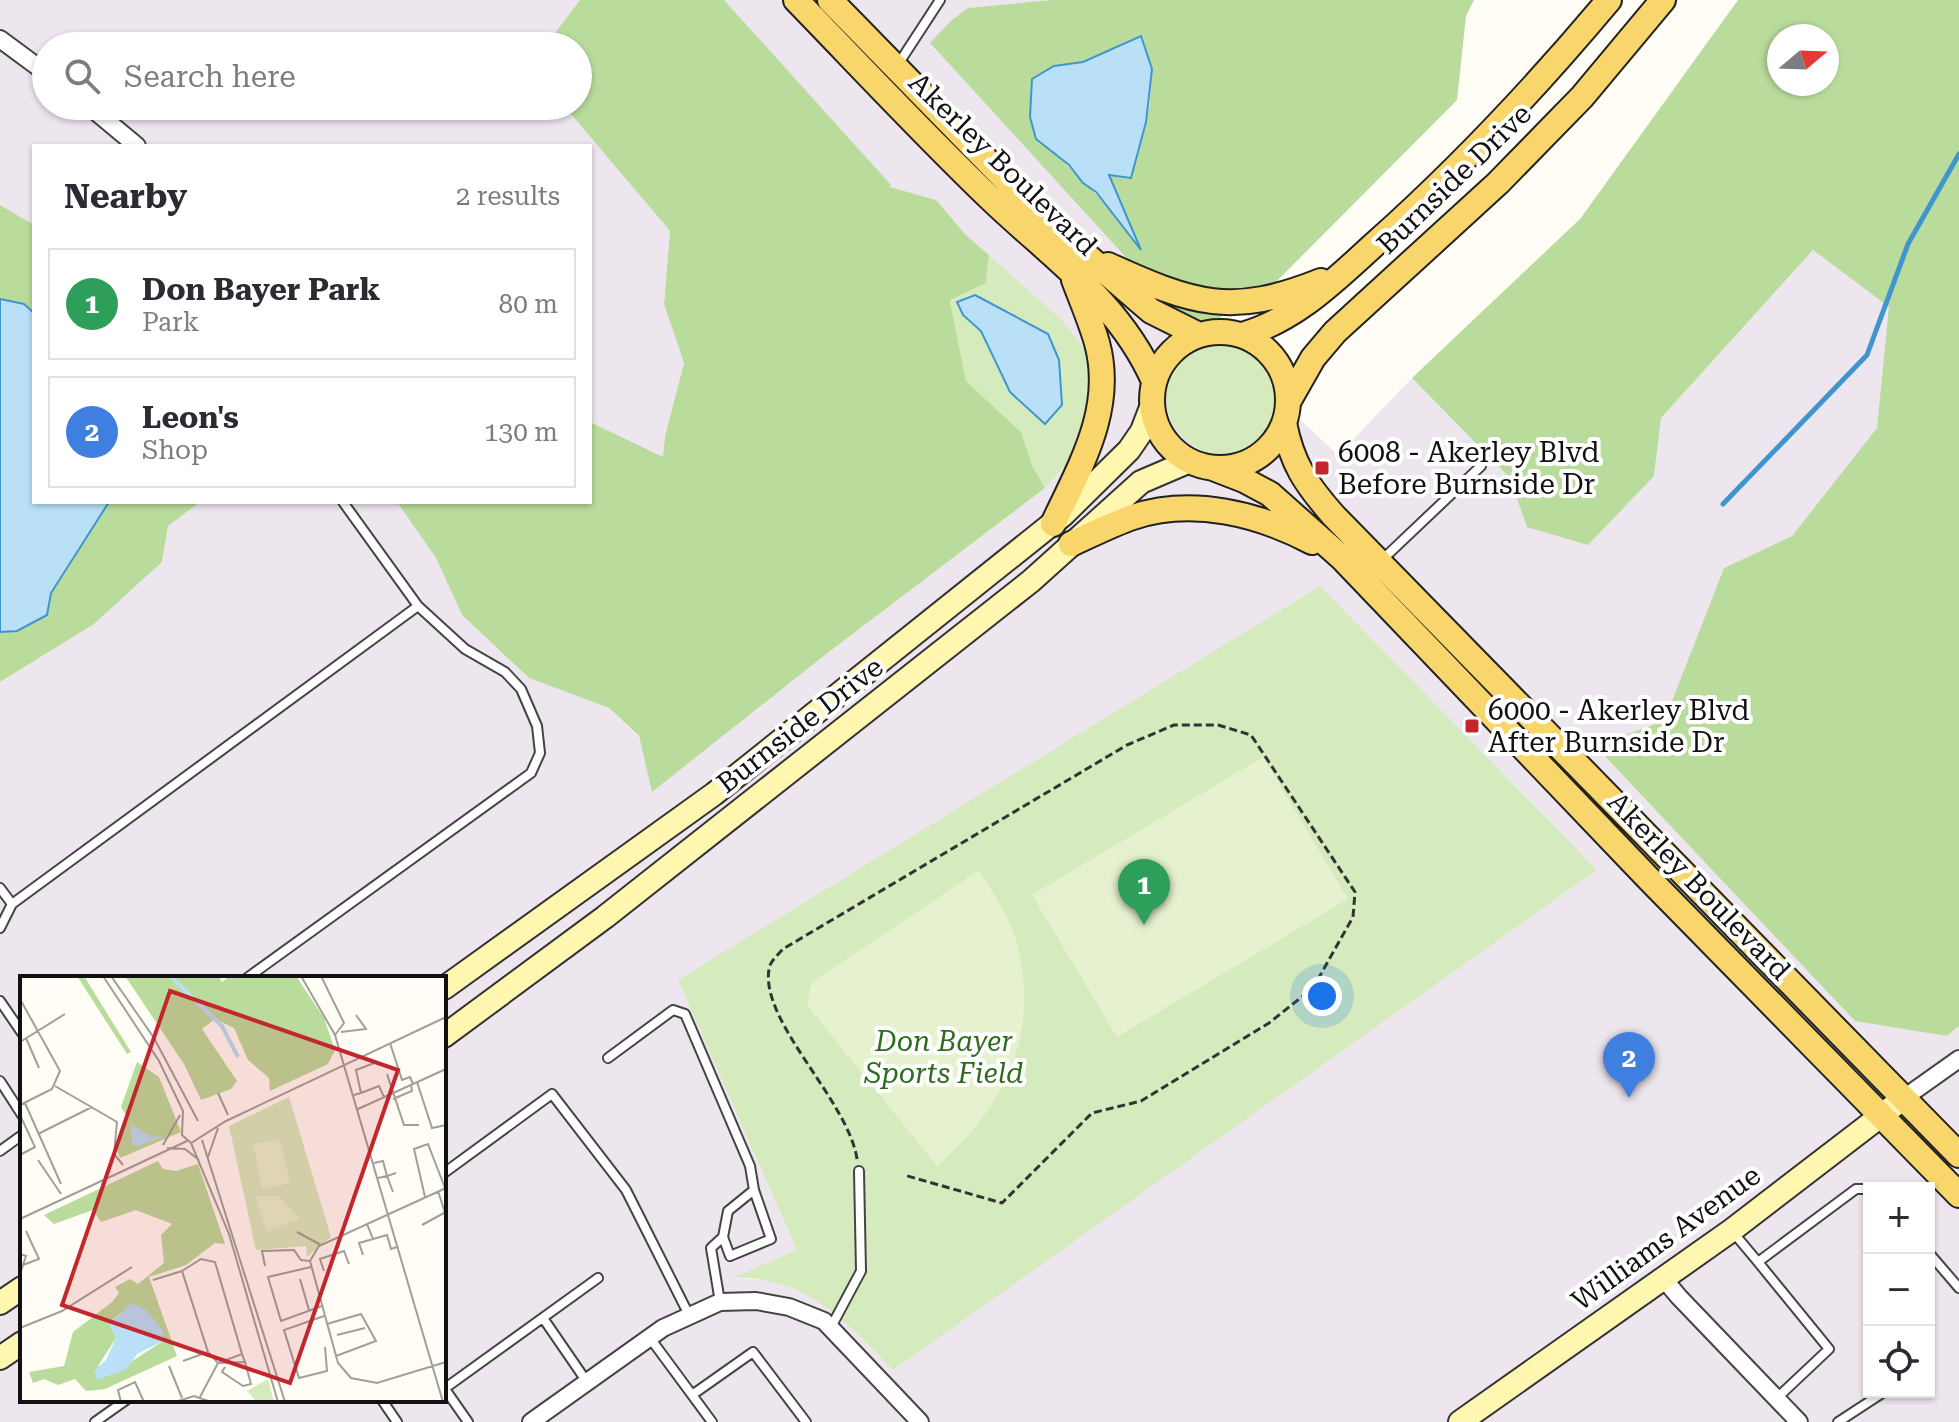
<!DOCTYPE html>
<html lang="en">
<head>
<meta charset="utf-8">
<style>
	body { margin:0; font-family:"Roboto Serif",serif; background:#f7f7f7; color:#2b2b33 }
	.controls { position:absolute; right:24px; bottom:24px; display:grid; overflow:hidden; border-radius:0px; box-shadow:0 2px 6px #0004 }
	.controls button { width:72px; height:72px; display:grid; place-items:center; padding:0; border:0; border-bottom:2px solid #e1e1e2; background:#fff; color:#2b2b33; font:40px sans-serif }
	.compass { position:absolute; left:1767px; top:24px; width:72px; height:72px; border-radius:50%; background:#fff; box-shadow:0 2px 6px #0004; rotate:71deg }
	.you { position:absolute; left:1322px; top:996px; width:28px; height:28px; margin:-20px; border:6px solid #fff; border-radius:50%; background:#1a73e8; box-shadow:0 0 0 12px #1a73e833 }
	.badge { display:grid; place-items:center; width:52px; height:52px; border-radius:50%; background:#db2777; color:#fff; font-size:26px; font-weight:700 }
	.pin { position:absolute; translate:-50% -66px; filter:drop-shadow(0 2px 4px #0008) }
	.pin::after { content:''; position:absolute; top:42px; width:28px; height:24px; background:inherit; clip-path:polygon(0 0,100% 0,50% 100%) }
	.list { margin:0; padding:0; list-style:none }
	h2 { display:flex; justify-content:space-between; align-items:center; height:104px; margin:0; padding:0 32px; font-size:34px }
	h2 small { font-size:26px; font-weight:400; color:#7c7c81 }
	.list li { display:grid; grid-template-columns:52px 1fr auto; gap:24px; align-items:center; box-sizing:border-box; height:112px; margin:0 16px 16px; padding:0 16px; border:2px solid #e1e1e2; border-radius:0px }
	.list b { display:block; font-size:30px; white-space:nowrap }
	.list p { margin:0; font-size:26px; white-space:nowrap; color:#7c7c81 }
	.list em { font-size:26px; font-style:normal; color:#7c7c81 }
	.icon { flex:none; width:44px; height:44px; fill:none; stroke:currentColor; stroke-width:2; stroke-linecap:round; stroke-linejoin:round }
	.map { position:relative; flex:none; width:1959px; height:1422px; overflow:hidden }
	.search { position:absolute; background:#fff; box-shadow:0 2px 6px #0004; left:32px; top:32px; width:560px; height:88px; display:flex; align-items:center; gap:20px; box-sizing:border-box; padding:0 28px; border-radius:44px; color:#7c7c81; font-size:30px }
	.panel { position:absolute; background:#fff; box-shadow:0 2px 6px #0004; left:32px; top:144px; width:560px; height:360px; border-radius:0px }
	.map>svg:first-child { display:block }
</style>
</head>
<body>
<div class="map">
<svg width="1959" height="1422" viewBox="0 0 1959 1422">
	<rect width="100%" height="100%" fill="#fffdf5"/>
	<path fill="#eee6ef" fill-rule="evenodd" d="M0,0H580L545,46H46V106H564L670,231L664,304L684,363L665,436L663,458L590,422V146H34V225L0,205Z
		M724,0H1051L968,8L930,43L1195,333L1256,378L1338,455L1412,378L1509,477L1527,527L1654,476L1661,418L1813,250L1890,307L1878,428L1792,536L1724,568L1664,721L1595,747L1755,914L1947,1036L1959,1026V1422H0V682L94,624L162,562L168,526L200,502H397L436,558L462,615L529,678L609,708L639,737L653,791L825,655L1045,488L1102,426L1061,319L966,235L936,200L889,187ZM1319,586L1597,870L893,1369L841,1317L816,1298L777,1282L737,1277L797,1251ZM22,978H444V1400H22ZM1869,1188H1929V1392H1869Z"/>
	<path fill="#d5ebbd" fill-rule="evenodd" d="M989,255L1061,319L1106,376L1102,426L1045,488L1032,465L1021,432L966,381L950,299L986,283ZM958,302L1018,319L1048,334L1010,392L981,331L963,315Z
		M1166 396a59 59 0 1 1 118 0a59 59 0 1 1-118 0Z
		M1320,586L1597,870L893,1370C843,1319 811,1280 735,1277L797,1250L678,980Z"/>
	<path fill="#b9dc9c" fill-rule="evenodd" d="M580,0H724L891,185L890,187L936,200L966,235L989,255L986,283L950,300L966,381L1021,432L1032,465L1045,488L825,655L652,792L639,736L609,708L529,678L462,615L436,558L397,502H590V422L663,457L665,436L684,363L664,304L670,231L564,106H578V46H545Z
		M1051,0H1474L1466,16L1457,100L1272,286L1195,333L930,43L952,20L968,8ZM1140,36C1163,81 1144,133 1131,178L1109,174L1139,246C1108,205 1076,170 1036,139L1054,66L1083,62Z
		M1738,0H1959V1026L1947,1036L1855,1021L1595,746L1664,721L1724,568L1792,536L1877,428L1889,307L1813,250L1661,418L1654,476L1588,545L1527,527L1509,477L1412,378L1580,219ZM1827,36V84H1779V36Z
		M0,205L34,225V313L24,304L0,299Z
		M109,502H200L168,526L162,562L94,624L0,682V632L17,631L47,615L51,593Z"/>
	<path fill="#e6f2cf" d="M1263,757L1348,899L1117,1037L1032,895Z
		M979,870C994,894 1011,919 1018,947C1040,1036 1003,1109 937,1166L807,1005L811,983Z"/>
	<path fill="#b9e0f7" stroke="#3f96cf" stroke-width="2" d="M1141,36L1152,69L1146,122L1131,178L1109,175L1141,250L1096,192L1083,183L1069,165L1036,139L1030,117L1032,79L1054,66L1083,62Z
		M975,295L1048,334L1059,360L1062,405L1045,424L1010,392L981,331L963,315L957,302Z
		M0,299L24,304L34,313V502H109L51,593L47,615L17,631L0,632Z"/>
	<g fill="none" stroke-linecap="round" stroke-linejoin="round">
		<path stroke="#3f96cf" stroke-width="5" d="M1723,504L1867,355L1908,244L1959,154"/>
		<g stroke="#444" stroke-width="12">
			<path id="lane" d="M897,66L940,0
				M1383,559L1481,466
				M0,888L12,904
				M0,928L12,904L418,606L343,502
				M247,978L531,773L540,753L537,726L521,689L505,672L465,649L418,606
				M0,1001L22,1033
				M608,1058L673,1010L685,1014L750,1166L754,1190L728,1211L723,1237L711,1248L720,1302
				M0,1081L22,1115
				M0,1151L22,1135
				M444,1173L552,1094L626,1190L689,1315
				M1732,1231L1758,1262L1856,1189H1869
				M723,1237L730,1256L771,1239L754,1190
				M1929,1253L1959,1288
				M1758,1262L1829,1349L1776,1399
				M543,1318L587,1382
				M830,1329L861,1271L859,1171
				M650,1338L712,1422
				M444,1389L598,1278
				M445,1389L468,1422
				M692,1395L753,1352L806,1422
				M382,1400L397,1422
				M95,1422L126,1400
				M1838,1422L1884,1392"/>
		</g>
		<g stroke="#444" stroke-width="20">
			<path id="street" d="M0,39L46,73
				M89,106L137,146
				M1904,1098L1959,1059
				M1663,1278L1679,1297L1799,1422
				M531,1422L663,1328L720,1302L756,1301L789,1307L824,1321L920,1422"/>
		</g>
		<g stroke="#333" stroke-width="26">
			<path id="secondary" d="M444,988L714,794L1063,515L1129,450L1142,431L1152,405
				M444,1036L605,917L1031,581L1141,482L1190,461
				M0,1303L22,1288
				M0,1358L22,1343
				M1460,1422L1732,1230L1904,1098"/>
		</g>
		<g stroke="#222" stroke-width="28">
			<path id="primary" d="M796,0C861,67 925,136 993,201C1054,259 1119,302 1154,381
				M830,0L1044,219L1151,311L1199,335
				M1108,265C1194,304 1231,317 1321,281
				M1152 400a68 68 0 1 1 136 0a68 68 0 1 1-136 0Z
				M1242,335C1296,320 1335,280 1376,243C1460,168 1537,86 1609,0
				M1288,402L1313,358L1335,332L1498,183L1582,97L1663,0
				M1284,423C1292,464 1306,484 1333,515L1959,1155
				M1213,468L1244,480L1270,494L1342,558L1648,878L1959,1195
				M1053,524C1080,466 1115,409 1097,343C1091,322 1082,301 1074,280
				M1071,544C1091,535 1112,524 1133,517C1192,497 1259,514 1312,542"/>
		</g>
		<path stroke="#333" stroke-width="3" stroke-dasharray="8 4" stroke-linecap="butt" d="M857,1159C848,1100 760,1022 769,969C770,961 778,955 783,949L1127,745L1174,725H1218L1251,735L1355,892L1353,917L1313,988L1269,1023L1141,1101L1092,1113L1002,1203L904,1175"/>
		<use href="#lane" stroke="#fff" stroke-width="8"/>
		<use href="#street" stroke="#fff" stroke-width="16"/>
		<use href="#secondary" stroke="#fff6b0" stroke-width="22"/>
		<use href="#primary" stroke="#f9d66b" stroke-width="24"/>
	</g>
	<g fill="#c4262e" stroke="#fff" stroke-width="3">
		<rect x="1314" y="460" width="16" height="16" rx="4"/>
		<rect x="1464" y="718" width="16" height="16" rx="4"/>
	</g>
	<g text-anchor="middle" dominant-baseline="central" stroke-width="8" stroke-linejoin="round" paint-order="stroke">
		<g font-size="28" fill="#111" stroke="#fff">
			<text transform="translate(1003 164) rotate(44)">Akerley Boulevard</text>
			<text transform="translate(1454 179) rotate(-44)">Burnside Drive</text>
			<text transform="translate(800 725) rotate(-38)">Burnside Drive</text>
			<text transform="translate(1699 886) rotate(46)">Akerley Boulevard</text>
			<text transform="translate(1666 1238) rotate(-36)">Williams Avenue</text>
		</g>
		<g font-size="28" fill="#111" stroke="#fff" text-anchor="start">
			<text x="1338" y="452">6008 - Akerley Blvd<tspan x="1338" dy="32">Before Burnside Dr</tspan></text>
			<text x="1488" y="710">6000 - Akerley Blvd<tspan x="1488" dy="32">After Burnside Dr</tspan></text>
		</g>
		<g font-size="28" font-style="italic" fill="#2f6b1f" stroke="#fff">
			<text x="944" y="1041">Don Bayer<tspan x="944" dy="32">Sports Field</tspan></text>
		</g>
	</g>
	<g transform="translate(20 976)">
		<rect width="426" height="426" fill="#fffdf5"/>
		<path d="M269,121L311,261L287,281L286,270L236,274L209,150ZM248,403L254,426H237L227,415Z" fill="#d5ebbd"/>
		<path d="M57,0H64L111,76L107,78ZM105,0H198L202,6L210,0H276L304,42L315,74L308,88L250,115L249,102L228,84L214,52L195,43L182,53L217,105L211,113L181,124L164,88ZM117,86L139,101L161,156L100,182L97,174L106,139L101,131ZM138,185L143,193L156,195L178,188L205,268L195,267L166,289L129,301L157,380L85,413L66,415L55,403L38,409L24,403L13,407L9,396L44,390L53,356L92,326L99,317L95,311L110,303L118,308L144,287L141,259L152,248L116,234L81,246L73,234L34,248L24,239ZM126,334L143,365L91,399L78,390L96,362L89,347L99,338Z" fill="#b9dc9c" fill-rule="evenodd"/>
		<path d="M260,163L270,207L242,213L233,168ZM235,220H258L280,243L247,255Z" fill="#e6f2cf"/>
		<path d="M111,148L132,161L145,160L118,170L112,168ZM111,327L126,334L143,355V365L117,378L107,393L77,404L74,395L86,384L96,362L89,348Z" fill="#b9e0f7"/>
		<path fill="none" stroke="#b9e0f7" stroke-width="4" d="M150,0L202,50L218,81"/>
		<path fill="none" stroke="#a09f9a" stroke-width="2" d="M83,0L139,85L163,135L162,159L171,167L206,145L426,41M91,0L134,62L178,145M281,0L315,59L423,426M301,0L324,47L315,59M0,23L40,95L32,113L0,129M321,56L346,53L336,39M6,62L19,92M0,66L45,38M370,67L382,104L390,101L393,108M367,98L384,149H399M397,106L412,152L426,149M35,110L97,146L94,178L103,189M198,117L208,139M341,117L359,110L364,121M334,119L341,117L336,94L357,86M373,123L392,115L391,109M5,127L41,208M338,133L426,93M0,139L15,171L0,179M18,158L72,131M182,164L265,426M171,167L209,258L258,426M143,169L160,139M147,172L165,173L179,184M188,181L198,152M18,184L41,218M354,187L363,185L367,200L358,202M426,212L299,270L290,285L318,387L331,402L357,407L426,386M418,215L426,240M373,216L367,200L376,197M405,221L394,173L408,168L425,212M0,243L167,165M347,248L353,263L367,259L371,273L377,271M402,249L424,237M277,256L301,269M0,278L6,280L0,298M343,279L339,267L353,263M3,289L19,283L6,255M245,290L242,275L274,274L281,284L290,285M291,291L248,301L261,345L302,330M162,295L181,283L195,286L222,378M304,295L300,283L324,275L329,288M280,303L289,334M133,304L162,295L188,376L198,387L222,378L225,386M304,340L264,354L279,402L307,395L305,371M307,348L341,338L356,365L316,380M0,352L42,335L112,291M317,359L345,352M163,385L188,376M149,390L162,422M180,421L198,387L225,386L231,408L223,410L202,396L205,391M101,426L98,414L115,406L124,426M155,426L174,420L191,426"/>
		<path fill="#c4262e" fill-opacity="0.15" stroke="#c4262e" stroke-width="4" d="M150,15L378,94L270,407L42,329Z"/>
		<rect width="426" height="426" fill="none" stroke="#111" stroke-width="4"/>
	</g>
</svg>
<div class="controls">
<button>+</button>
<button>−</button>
<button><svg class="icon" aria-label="locate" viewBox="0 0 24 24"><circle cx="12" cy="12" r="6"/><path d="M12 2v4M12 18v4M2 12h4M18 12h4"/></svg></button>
</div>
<svg class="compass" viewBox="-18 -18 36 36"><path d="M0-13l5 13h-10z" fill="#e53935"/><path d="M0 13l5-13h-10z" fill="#7c7c81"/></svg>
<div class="you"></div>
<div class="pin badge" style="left:1144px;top:925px;background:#2e9e5b">1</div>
<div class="pin badge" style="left:1629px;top:1098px;background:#3f7fe0">2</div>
<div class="search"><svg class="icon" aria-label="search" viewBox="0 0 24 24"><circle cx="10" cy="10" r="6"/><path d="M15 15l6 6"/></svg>Search here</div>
<section class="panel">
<h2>Nearby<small>2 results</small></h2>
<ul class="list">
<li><span class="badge" style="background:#2e9e5b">1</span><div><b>Don Bayer Park</b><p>Park</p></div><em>80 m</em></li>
<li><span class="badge" style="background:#3f7fe0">2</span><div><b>Leon's</b><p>Shop</p></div><em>130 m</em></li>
</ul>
</section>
</div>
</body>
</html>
